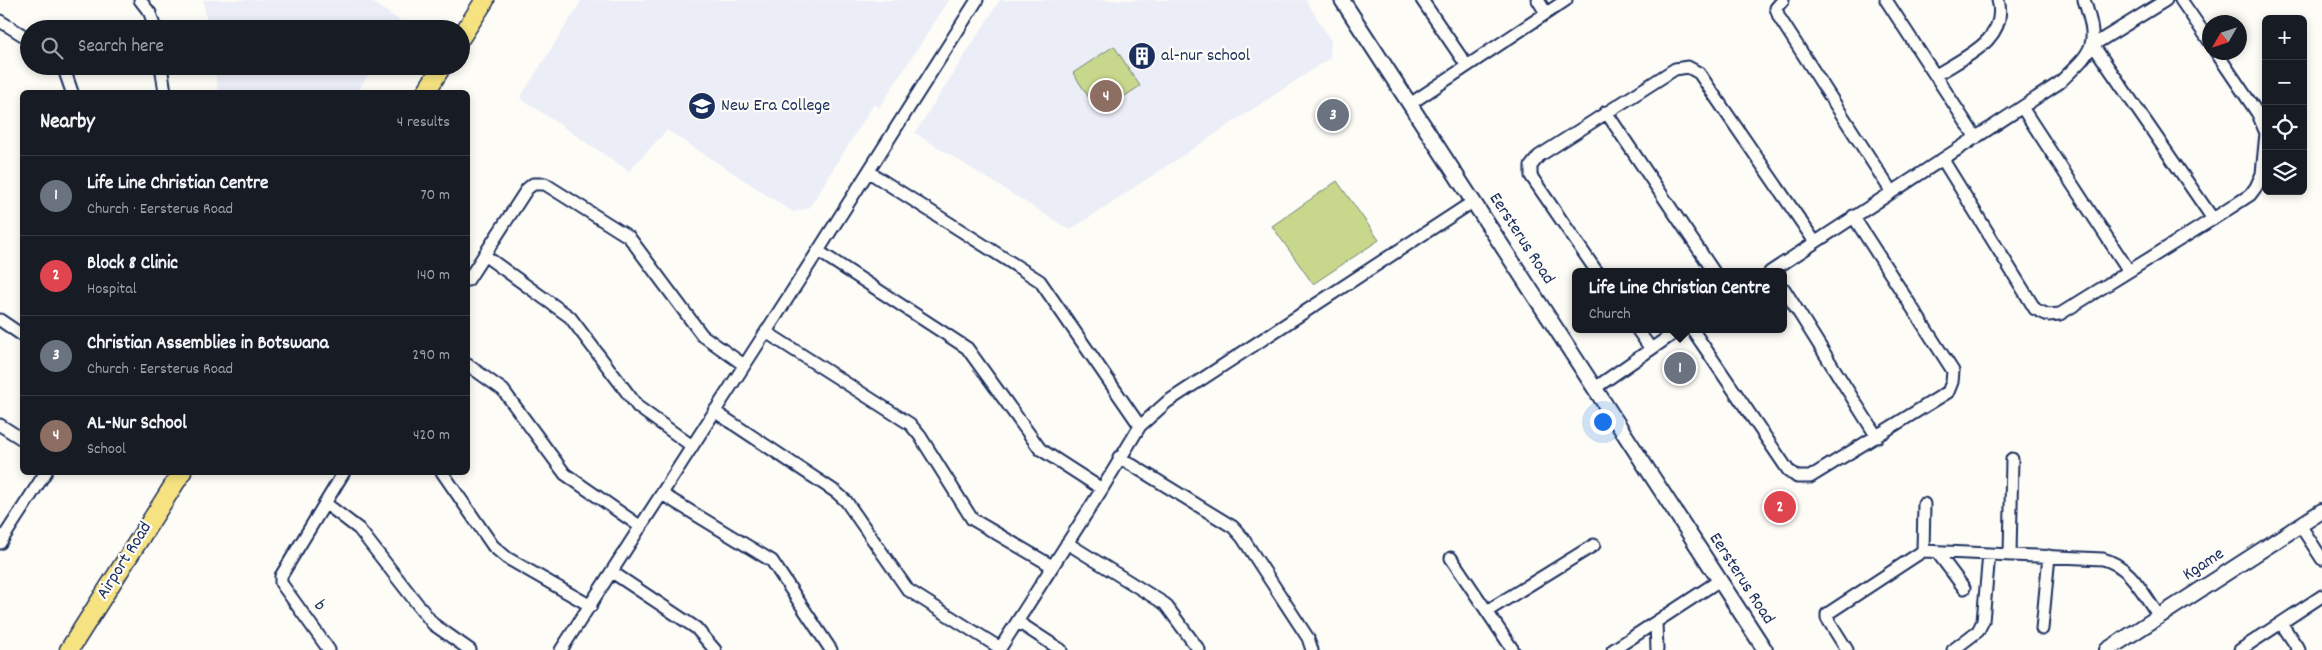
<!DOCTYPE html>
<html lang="en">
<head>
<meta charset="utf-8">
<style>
	body { margin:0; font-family:Dekko,sans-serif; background:#242831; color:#f1f3f6 }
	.controls { position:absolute; right:15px; top:15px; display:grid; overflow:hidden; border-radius:8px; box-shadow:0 2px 8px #0003 }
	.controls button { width:45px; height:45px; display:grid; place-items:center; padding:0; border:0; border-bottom:1px solid #363941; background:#171b24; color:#f1f3f6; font:25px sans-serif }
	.compass { position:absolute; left:2202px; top:15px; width:45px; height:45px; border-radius:50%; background:#171b24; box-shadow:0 2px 8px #0003; rotate:231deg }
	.you { position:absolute; left:1602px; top:421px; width:18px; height:18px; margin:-12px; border:4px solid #fff; border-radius:50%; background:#1a73e8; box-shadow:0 0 0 8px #1a73e833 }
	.badge { display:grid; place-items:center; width:32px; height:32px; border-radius:50%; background:#919bb2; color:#fff; font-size:16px; font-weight:700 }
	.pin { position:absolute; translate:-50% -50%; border:2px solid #fff; box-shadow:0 1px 5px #0006 }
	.popup { position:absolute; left:1572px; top:268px; width:215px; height:65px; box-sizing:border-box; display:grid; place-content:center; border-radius:8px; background:#171b24; filter:drop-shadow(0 1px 4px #0005); font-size:16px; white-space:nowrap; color:#9ea1a6 }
	.popup b { font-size:19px; color:#f1f3f6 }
	.popup::after { content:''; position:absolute; left:50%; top:100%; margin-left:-10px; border:10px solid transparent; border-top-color:#171b24 }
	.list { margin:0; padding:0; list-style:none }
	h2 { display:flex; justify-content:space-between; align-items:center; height:65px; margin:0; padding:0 20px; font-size:21px }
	h2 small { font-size:16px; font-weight:400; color:#9ea1a6 }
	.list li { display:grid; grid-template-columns:32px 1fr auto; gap:15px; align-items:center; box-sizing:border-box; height:80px; padding:0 20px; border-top:1px solid #363941 }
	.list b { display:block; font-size:19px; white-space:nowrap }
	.list p { margin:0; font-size:16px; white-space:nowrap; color:#9ea1a6 }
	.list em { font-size:16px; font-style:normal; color:#9ea1a6 }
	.icon { flex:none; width:28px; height:28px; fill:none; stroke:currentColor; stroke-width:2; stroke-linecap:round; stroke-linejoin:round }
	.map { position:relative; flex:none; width:2322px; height:650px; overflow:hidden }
	.search { position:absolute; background:#171b24; box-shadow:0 2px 8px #0003; left:20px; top:20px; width:450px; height:55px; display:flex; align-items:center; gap:12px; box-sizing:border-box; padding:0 18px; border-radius:28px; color:#9ea1a6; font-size:19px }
	.panel { position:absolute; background:#171b24; box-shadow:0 2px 8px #0003; left:20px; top:90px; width:450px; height:385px; border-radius:8px }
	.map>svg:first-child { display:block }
</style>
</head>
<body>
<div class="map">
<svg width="2322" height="650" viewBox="0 0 2322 650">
	<rect width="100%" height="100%" fill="#fdfcf7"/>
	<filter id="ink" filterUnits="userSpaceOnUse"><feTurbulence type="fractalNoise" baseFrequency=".02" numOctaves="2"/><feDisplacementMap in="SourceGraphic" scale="10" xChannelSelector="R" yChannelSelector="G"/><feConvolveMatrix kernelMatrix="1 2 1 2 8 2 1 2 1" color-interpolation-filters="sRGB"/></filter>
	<g filter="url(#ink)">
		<path fill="#eceef7" d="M203,0H369L402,22L398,29H208Z
			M582,0H949L879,108L874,104L809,208L793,212L667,130L629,171L520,98Z
			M1000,0H1306L1331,41L1330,58L1070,230L915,133Z
			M214,66H374L357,92H218Z"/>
		<path fill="#c7d88c" stroke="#718475" d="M1114,46L1140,86L1099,113L1073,73Z
			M1337,181L1379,240L1313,284L1272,226Z"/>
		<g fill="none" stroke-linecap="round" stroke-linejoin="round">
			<g stroke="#1b2f5e" stroke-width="15">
				<path id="minor" d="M140,0L150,13L155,29
					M1422,0L1467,66
					M1538,0L1546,13
					M1783,0L1776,8L1779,17L1891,191
					M1886,0L1976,138
					M2166,0L2093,45L2213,219
					M2181,0L2210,42
					M0,21L29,39
					M63,66L72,92
					M161,66L165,92
					M1936,75C1964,57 2009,40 1998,0
					M1410,104L1566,0
					M2023,109L2129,271
					M1606,112L1714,272
					M1943,160L2035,309L2048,315L2060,314L2213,219L2250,195L2256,187L2262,174L2266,133L2258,114L2216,52
					M869,172L1040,281L1140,426
					M818,251L967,348L1040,449L1102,489
					M484,255L570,317L638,407L692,446
					M1597,272L1531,176V166L1539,156L1675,69L1688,67L1699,73L1815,242
					M1770,272L2059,83C2093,50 2100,47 2084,0
					M468,280L527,189L533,184H545L629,237L702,335L744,365
					M1784,289L1877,437
					M0,320L22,335
					M1637,329L1651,349
					M1692,329L1788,470L1797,477H1810L1948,392L1952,382L1953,371L1853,216
					M766,332L910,424L920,436L972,519L1052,566
					M468,365L503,390L565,474L641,527
					M1595,388L1680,329
					M714,411L836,492L846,501L908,590L1000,648
					M0,425L22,439
					M1119,457L1233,527L1242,537L1308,638L1312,650
					M442,472L493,546L507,558L591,606
					M662,494L772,561L831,650
					M325,503L359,529L433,624L470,650
					M2300,525L2322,559
					M0,543L46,472
					M1067,543L1165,604L1199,650
					M1923,551L1924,504
					M1937,552L1964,588
					M2010,555L2012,459
					M1451,558L1513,650
					M612,572L696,628L715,650
					M1487,611L1594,545
					M1018,622L1061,650
					M1656,622L1657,650
					M2281,623L2299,650
					M2042,629L2049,556
					M329,650L281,583V576L344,472
					M561,650L818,251L977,0
					M999,650L1102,489L1140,426L1167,402L1474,201
					M1613,650L1720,580
					M1847,650L1827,618V614L1923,551L2103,559C2131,566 2143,594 2159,616
					M1953,650L1978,631L1983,621L1989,554
					M2240,650L2322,596"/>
			</g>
			<g stroke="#1b2f5e" stroke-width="18">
				<path id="tertiary" d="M1342,0L1765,650
					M2107,650L2322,511"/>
			</g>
			<g stroke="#1b2f5e" stroke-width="21">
				<path id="primary" d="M461,37L485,0
					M426,92L442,66
					M69,650L182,472"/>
			</g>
			<use href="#minor" stroke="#fdfcf7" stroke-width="11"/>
			<use href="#tertiary" stroke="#fdfcf7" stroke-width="14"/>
			<use href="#primary" stroke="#f6e281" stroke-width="18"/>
		</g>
	</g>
	<defs>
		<g id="building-disc" transform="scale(1.4375)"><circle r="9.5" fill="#1b2f5e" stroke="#fdfcf7"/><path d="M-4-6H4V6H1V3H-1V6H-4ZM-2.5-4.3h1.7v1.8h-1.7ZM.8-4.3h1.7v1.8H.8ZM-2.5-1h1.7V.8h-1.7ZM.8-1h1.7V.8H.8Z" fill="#fff"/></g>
		<g id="university-disc" transform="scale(1.4375)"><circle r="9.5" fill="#1b2f5e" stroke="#fdfcf7"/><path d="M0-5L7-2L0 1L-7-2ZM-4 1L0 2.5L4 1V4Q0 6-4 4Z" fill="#fff"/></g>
	</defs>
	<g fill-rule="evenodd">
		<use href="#building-disc" x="1142" y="56"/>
		<use href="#university-disc" x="702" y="106"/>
	</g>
	<g text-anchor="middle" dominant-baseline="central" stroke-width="4.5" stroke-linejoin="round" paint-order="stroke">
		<g font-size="18" fill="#1b2f5e" stroke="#fdfcf7" text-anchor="start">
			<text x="1161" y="56">al-nur school</text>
			<text x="721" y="106">New Era College</text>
		</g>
		<g font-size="18" fill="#1b2f5e" stroke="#fdfcf7">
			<text transform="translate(1521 239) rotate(57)">Eersterus Road</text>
			<text transform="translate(125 561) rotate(-58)">Airport Road</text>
			<text transform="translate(2204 565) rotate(-33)">Kgame</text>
			<text transform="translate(1741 579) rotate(57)">Eersterus Road</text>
			<text transform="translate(319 606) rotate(54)">b</text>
		</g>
	</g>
</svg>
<div class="controls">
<button>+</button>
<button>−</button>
<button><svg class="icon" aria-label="locate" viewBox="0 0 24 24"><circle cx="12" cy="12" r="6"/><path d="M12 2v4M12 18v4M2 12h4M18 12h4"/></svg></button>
<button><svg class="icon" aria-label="layers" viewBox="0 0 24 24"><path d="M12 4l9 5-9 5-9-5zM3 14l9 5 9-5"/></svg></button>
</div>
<svg class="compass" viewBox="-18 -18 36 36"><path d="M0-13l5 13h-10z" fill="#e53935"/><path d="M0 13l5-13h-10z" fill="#9ea1a6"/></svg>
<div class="you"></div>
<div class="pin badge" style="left:1680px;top:368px;background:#6b7280">1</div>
<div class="popup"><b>Life Line Christian Centre</b>Church</div>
<div class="pin badge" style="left:1780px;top:507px;background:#e0444e">2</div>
<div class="pin badge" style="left:1333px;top:115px;background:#6b7280">3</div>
<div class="pin badge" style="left:1106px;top:96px;background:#8d6e63">4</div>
<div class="search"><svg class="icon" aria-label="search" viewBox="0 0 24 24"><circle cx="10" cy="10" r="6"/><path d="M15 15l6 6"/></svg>Search here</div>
<section class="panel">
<h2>Nearby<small>4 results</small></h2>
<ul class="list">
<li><span class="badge" style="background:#6b7280">1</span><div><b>Life Line Christian Centre</b><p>Church · Eersterus Road</p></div><em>70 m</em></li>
<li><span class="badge" style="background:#e0444e">2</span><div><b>Block 8 Clinic</b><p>Hospital</p></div><em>140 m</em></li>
<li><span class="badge" style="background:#6b7280">3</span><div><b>Christian Assemblies in Botswana</b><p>Church · Eersterus Road</p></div><em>290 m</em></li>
<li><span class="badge" style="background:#8d6e63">4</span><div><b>AL-Nur School</b><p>School</p></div><em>420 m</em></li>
</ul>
</section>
</div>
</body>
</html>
